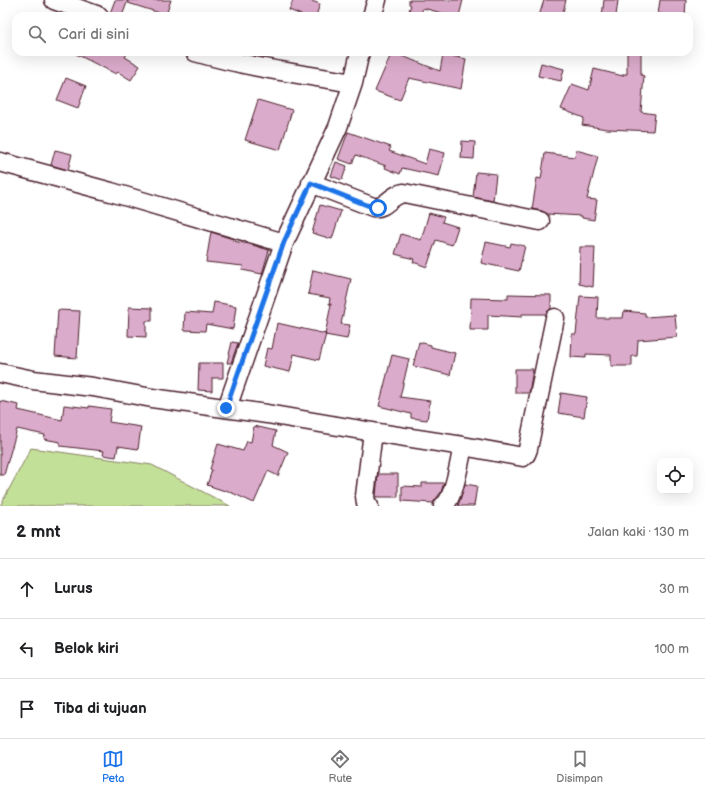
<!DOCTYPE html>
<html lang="id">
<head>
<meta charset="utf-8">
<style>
	body { margin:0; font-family:"Balsamiq Sans",sans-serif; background:#f6f6f6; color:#202124 }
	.controls { position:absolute; right:12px; bottom:12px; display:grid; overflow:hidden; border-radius:8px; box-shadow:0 4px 16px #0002 }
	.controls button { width:36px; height:36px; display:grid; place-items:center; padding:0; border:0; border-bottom:1px solid #e0e0e0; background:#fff; color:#202124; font:20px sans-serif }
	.stop { position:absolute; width:12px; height:12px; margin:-9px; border:3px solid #1a73e8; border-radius:50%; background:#fff }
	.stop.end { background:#1a73e8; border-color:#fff; box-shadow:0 1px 4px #0008 }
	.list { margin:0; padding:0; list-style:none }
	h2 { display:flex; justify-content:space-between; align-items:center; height:52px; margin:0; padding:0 16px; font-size:17px }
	h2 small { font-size:13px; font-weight:400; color:#757577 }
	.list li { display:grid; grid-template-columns:26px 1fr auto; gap:12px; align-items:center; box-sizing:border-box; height:60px; padding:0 16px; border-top:1px solid #e0e0e0 }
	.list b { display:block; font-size:15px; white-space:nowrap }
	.list em { font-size:13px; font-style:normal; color:#757577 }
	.icon { flex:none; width:22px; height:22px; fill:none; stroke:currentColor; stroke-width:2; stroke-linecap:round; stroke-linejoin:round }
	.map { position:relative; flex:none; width:705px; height:506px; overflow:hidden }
	.search { position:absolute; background:#fff; box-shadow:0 4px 16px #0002; left:12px; right:12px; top:12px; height:44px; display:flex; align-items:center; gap:10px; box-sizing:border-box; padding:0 14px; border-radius:12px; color:#757577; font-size:15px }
	.sheet { height:232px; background:#fff }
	nav { display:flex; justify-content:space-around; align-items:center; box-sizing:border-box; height:56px; border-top:1px solid #e0e0e0; background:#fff; font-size:11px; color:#757577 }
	nav a { display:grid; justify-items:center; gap:2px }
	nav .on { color:#1a73e8 }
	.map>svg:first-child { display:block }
</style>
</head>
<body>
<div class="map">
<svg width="705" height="506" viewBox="0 0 705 506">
	<rect width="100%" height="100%" fill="#fff"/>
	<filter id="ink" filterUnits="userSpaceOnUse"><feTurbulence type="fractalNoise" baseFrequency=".025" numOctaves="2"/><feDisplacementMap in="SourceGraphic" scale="8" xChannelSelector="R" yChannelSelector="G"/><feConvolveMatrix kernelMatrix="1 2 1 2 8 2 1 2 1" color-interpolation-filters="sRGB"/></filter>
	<g filter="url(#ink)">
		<path fill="#c3e098" stroke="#868062" d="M31,448L152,465L230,506H0Z"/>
		<path fill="#dbabcb" stroke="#4a1f2b" d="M115,0H128L122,16H109Z
			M128,0H171L166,15L128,3Z
			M293,0H309L320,4L316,16H304L289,10Z
			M409,0H463L459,16H453L423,8L420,16H407L411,5L409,4Z
			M544,0H566L562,16H539Z
			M604,0H618L616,16H602Z
			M660,0H686L685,16L658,14Z
			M72,52H128L125,57L140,66L131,80L118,72L116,74Z
			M392,52L440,71L443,54L466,59L461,89L409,78L400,100L375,91Z
			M627,52H641V75L644,76L641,112L655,114L653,131L607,129L582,125L584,118L561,109L572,84L589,90L594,69L623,76V74H627Z
			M541,63L564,69L561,81L538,76Z
			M66,78L86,86L78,108L57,100Z
			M258,100L292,110L280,150L245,140Z
			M348,132L391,147L389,151L425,164L429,149L445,153L439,176L402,168L400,174L385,168L386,166L356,155L352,164L338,159Z
			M462,141L475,142L474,159L461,158Z
			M55,150L72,154L68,170L51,165Z
			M576,150L598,156L587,199L597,200L594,220L582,218V216L548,214L542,211L532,209L537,178L541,179L545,153L575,157Z
			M336,162L347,166L342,180L331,176Z
			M476,172L496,174L493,201L473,197Z
			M320,205L341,211L332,239L312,233Z
			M429,213L444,217L442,222L458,227L452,245L436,240L427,267L413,262L414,259L395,254L401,234L421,240Z
			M211,232L233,239V241L249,244L269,250L262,274L242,270L243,266L206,262Z
			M486,242L510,247L511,243L525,246L519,271L481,263Z
			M580,247H595L593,287L579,284Z
			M313,270L351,279L341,324L350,325L347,339L325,335L331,304H329L330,298L308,294Z
			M508,294L551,295V308L546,314H522V317L488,315V330H470L471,298L508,299Z
			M580,296L598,297L597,318H623L624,311L645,313V317L675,315L677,337L638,340L637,356H632V366H611V355L586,354V358L571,357L572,334H576Z
			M214,302L236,306L233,329L206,324L205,331L184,330L185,312L212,314Z
			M129,307L152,308V321H146V337L128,336Z
			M58,310L80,311L77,358L55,356Z
			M277,323L326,334L319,360L294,354L290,372L263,366L267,348L272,349Z
			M232,342L238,343L231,363H227Z
			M419,342L431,345V347L455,353L450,375L413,366Z
			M392,355L409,359L400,397L430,401L427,420L411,418V414L379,406Z
			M199,363H223V378H212V391L198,390Z
			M515,369H533L529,393H515Z
			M561,393L587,397L584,417L558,413Z
			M0,401L19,405L18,410L62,420L64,405L89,408V406L111,409L109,422L141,427L138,449L118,446L116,457L103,455L104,451L60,446V442L44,439L45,435L17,429L4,475H0Z
			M254,426L276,431L273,445L288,452L278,476L268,471L254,503L226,490L225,491L207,485L212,470L210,469L218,444L243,451L247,441L251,442Z
			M378,474H398V497H376Z
			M422,483H444L441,492L433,503L402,501V486L422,487Z
			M465,484L477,486L474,506H458Z"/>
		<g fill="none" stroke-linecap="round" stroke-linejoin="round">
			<g stroke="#4a1f2b" stroke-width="21">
				<path id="minor" d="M54,0L99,16
					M372,16L377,0
					M195,52C247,67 300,74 353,83
					M0,162L111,192L284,243
					M311,183L373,207C387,209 389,195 404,193L540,221
					M0,373L33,380L93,387L152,398L267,414L373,432L463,446L523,457L526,454L528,449L555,318
					M227,408L284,243L338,127L353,83L360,52
					M369,506L366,503L365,496L373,432
					M443,506C454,500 460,459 463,446"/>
			</g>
			<use href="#minor" stroke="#fff" stroke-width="18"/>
		</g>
	</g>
	<g fill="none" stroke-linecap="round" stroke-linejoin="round" filter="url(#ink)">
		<path stroke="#1a73e8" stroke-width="5" d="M226,408L284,242L311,183L372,207L378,208"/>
	</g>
</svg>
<div class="controls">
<button><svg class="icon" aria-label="locate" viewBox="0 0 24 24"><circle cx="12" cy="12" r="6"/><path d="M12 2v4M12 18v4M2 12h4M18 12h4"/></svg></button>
</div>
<div class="stop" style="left:378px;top:208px"></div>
<div class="stop end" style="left:226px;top:408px"></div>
<div class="search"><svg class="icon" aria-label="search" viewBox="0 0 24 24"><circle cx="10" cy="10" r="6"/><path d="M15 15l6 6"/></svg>Cari di sini</div>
</div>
<section class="sheet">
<h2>2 mnt<small>Jalan kaki · 130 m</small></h2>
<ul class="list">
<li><svg class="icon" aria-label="ahead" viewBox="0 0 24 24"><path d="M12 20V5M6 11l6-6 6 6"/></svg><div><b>Lurus</b></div><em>30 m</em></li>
<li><svg class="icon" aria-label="left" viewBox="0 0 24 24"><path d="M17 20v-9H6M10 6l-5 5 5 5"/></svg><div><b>Belok kiri</b></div><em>100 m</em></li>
<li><svg class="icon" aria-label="arrive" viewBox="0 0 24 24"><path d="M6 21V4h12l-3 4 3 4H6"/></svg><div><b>Tiba di tujuan</b></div></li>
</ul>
</section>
<nav>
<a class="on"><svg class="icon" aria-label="map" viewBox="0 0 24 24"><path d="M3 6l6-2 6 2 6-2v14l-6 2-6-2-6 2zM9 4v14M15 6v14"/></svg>Peta</a>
<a><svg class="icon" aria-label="directions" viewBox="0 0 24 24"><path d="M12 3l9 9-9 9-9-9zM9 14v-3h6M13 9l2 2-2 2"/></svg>Rute</a>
<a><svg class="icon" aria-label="saved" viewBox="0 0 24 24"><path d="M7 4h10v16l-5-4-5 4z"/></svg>Disimpan</a>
</nav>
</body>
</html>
